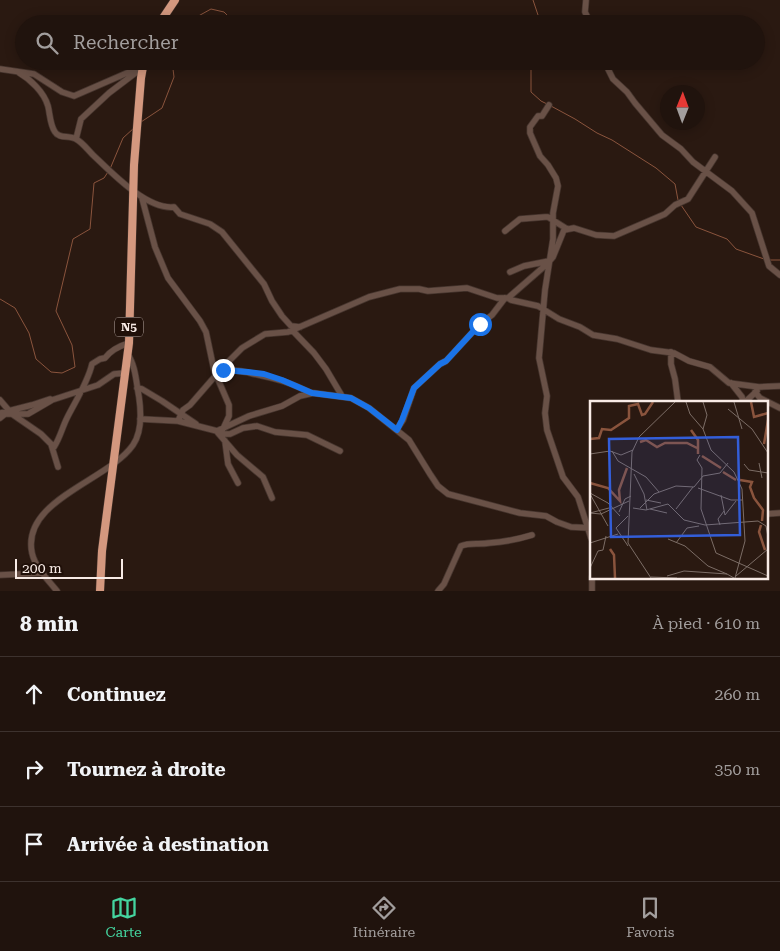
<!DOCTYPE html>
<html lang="fr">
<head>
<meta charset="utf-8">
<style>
	body { margin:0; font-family:"Roboto Serif",serif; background:#281c16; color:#f1f3f6 }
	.compass { position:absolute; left:660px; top:85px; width:45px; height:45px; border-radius:50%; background:#20130d; box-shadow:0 2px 12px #0003; rotate:1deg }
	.scale { position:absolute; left:15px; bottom:12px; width:108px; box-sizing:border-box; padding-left:5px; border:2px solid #f8ebe6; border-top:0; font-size:14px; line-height:18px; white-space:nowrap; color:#f8ebe6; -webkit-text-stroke:4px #201009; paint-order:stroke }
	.stop { position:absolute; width:15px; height:15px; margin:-11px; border:4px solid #1a73e8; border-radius:50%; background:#fff }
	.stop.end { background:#1a73e8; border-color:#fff; box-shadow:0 1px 5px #0008 }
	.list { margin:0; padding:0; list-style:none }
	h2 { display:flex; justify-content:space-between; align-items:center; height:65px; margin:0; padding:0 20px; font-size:21px }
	h2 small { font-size:16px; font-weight:400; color:#a29e9d }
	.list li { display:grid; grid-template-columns:32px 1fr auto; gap:15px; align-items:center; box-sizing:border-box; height:75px; padding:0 20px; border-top:1px solid #3d322e }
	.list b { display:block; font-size:19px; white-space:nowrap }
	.list em { font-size:16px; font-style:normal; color:#a29e9d }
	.icon { flex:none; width:28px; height:28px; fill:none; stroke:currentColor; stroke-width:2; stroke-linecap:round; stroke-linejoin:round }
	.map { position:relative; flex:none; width:780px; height:591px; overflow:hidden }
	.search { position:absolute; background:#20130d; box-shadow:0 2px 12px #0003; left:15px; right:15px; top:15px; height:55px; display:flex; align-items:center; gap:12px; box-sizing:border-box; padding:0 18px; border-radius:28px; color:#a29e9d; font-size:19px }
	.sheet { height:290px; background:#20130d }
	nav { display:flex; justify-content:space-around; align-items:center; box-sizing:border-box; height:70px; border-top:1px solid #3d322e; background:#20130d; font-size:14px; color:#a29e9d }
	nav a { display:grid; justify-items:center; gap:2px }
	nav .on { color:#44d49f }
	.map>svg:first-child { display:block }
</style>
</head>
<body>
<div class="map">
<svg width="780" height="591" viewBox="0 0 780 591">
	<rect width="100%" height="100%" fill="#2a1911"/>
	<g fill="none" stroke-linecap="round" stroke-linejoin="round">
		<path stroke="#8a543d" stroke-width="1" d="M533,0L541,24
			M184,24L211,9L224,12L236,24
			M527,61L531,69
			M536,61L531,70V92L541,101L547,104
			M551,106L575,119L597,133L612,140L656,168L675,184L678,200
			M141,122L162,108L174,77L172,61
			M110,169L123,138L134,128
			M681,205L696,227L727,239L736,249L764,259
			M768,260H780
			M0,299L15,308L29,333L36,359L51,372L62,373L75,367L72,345L56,311L73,239L90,229L94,183L104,178L108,172"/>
		<g stroke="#47362f" stroke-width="7">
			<path id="minor" d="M586,0L585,12L591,24
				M604,61L613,79L627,92L635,103L662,135L681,149L693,162L732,191L752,213L769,266L780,275
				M0,69L34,74L62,92L74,96L143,66
				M18,72C30,79 44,92 48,106C50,114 50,125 55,132C59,139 69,135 76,139C82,142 88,150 93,155C112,173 147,210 174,207L180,214L210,224L222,232L264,284L272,301L282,316L291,326L300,327
				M549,105L542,116H538L530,127V133L540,156L548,165L556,178L558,186L553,213V239L545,290L539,358L547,396L545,413L547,430L563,477L578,497L591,538
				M76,139L81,119L109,93L138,71
				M142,198L155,247L168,278L200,321L206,332L214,370L229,405V416L223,429
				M505,231L520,219L545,217H548L567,229
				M510,272L524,266L549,261
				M508,298L511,300L538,306L559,319L580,327L593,335L617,339L651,350L674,353L689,361L710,367L729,383L759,387L780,386
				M292,330L314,353L326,369L342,396
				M671,352V364L675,379L678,402
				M219,372C230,368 243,371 254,374C278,379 289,382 311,393
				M731,383L742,397L743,402
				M137,388L142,389L162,401L196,424
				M755,392L760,398L780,408
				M0,400L12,414L41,434L51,444L58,467
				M745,402L757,391
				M0,413L32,405L50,399
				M0,418L5,414H28L52,400L98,385L114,374L125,373
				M140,419L178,421L217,431L249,416L282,406L300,396L313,393L351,398L369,408L409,440L430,474L438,486L448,494L520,513L546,516L557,522L571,527L591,528
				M178,421L183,410L190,405L223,367L242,348L265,334L288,332L369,297L400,289H419L428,291L467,288L497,298H508L547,264L553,257L564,230L574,228L596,235L614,236L665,214L675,205L688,199L715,157
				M397,429L403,420L414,388L440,364L446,361L480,324L492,315L505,298
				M217,431L224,434H230L243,428L257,426L275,432L307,435L340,451
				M218,433L237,455L263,477L272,498
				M225,441L228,464L238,483
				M51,444L54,447C60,438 62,428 67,418C75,402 88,382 92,364L100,359L105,358C111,350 119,346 129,343
				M766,514L780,513
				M0,575L43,573
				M592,577V591
				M57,591C48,580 35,567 32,553C21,500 108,481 133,445C142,432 141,411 139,397C136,382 136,366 127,353
				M438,591L444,584L461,546C470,542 479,545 489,543C503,542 519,539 532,535"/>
		</g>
		<g stroke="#47362f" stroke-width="9">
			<path id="highway" d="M159,24L175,0
				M100,591L102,551L129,343L134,165L141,78L144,61"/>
		</g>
		<use href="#minor" stroke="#695147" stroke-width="5.5"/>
		<use href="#highway" stroke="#d4987f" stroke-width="8"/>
	</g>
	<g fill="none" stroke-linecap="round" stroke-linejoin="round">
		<path stroke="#1a73e8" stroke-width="6" d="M223,370L248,372L264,374L282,380L312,393L351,398L369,408L397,430L402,420L414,388L440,364L446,361L480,324"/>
	</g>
	<g text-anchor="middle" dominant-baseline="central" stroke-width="5" stroke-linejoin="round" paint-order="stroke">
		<rect fill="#201009" stroke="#b7a9a4" stroke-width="1" x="115" y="317.5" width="28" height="19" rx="4"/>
		<g font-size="12" font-weight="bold" fill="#f8ebe6">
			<text x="129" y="327">N5</text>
		</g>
	</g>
	<g transform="translate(590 401)">
		<rect width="178" height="178" fill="#2a1911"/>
		<path fill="none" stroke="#8a543d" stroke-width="2.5" d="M161,1L164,16L178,12M101,29L108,39V53M0,38L9,37L12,28L21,29L39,17V5L48,3L52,14L55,13L63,1M50,41L56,39L67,46L75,42H97L107,47M174,43L178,19M112,55L131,67M133,71L146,79M150,79L162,81L160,86L164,97L173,109L172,120M0,82L18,87L30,100L29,89L37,67M171,124L169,131L175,149M20,148L24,154L25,177"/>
		<path fill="none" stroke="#7c6d66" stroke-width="1" d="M96,1L100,13L113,28L121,49L144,71L152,88L155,140L145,177M144,1L152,28M138,8L162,28L178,52M113,28L117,14L113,1M22,50L28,60L56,76L69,91M0,53L20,50L31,54L43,49M110,54L107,59L112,67L111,108L126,152L178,175M169,62L172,77M154,63L159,69L178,72M44,73L54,93L57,109M108,87L141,99H152M0,92L18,102L30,115M0,93L18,125M131,94L135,114M56,99L71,102M43,107L56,109L78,103L94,119L115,124L168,120L176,125L178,136M50,107L64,93L86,85L104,86L113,75L130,72L138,62M60,108L77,112M86,108L103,86M29,111L35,98L41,95M0,112L11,113L39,100M0,112L19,107M135,114L146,100M38,115L26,127L38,145M130,124L128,118L134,110M78,138L95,145L118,165L137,173M0,142L28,133M86,142L97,127L109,125M0,167L8,150L13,149L16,135M77,175L94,170L137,173L144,177M146,175L178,148M61,176L87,177M61,177L38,142L42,51L49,36L85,1"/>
		<path fill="#335ed9" fill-opacity="0.15" stroke="#335ed9" stroke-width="2.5" d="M148,36L150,134L21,136L19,38Z"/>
		<rect width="178" height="178" fill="none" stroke="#f8ebe6" stroke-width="2.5"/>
	</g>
</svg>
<svg class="compass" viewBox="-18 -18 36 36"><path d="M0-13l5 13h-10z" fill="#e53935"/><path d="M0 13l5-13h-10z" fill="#a29e9d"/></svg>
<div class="scale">200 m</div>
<div class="stop" style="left:480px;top:324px"></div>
<div class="stop end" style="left:223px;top:370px"></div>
<div class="search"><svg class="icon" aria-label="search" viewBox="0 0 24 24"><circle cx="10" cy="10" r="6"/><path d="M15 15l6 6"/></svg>Rechercher</div>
</div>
<section class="sheet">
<h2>8 min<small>À pied · 610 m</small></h2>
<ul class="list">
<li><svg class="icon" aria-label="ahead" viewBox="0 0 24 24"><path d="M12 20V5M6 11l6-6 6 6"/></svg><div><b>Continuez</b></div><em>260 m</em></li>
<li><svg class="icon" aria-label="right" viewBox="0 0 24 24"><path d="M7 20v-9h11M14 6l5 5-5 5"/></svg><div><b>Tournez à droite</b></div><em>350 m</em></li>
<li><svg class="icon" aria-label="arrive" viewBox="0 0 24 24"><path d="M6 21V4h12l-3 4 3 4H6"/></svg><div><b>Arrivée à destination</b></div></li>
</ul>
</section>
<nav>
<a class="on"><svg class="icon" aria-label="map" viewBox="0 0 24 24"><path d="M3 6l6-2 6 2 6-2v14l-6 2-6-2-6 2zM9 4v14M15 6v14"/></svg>Carte</a>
<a><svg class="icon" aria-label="directions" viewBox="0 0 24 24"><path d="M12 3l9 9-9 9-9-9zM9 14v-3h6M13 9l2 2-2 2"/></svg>Itinéraire</a>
<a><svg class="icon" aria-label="saved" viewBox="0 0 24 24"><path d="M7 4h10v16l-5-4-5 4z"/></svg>Favoris</a>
</nav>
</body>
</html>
